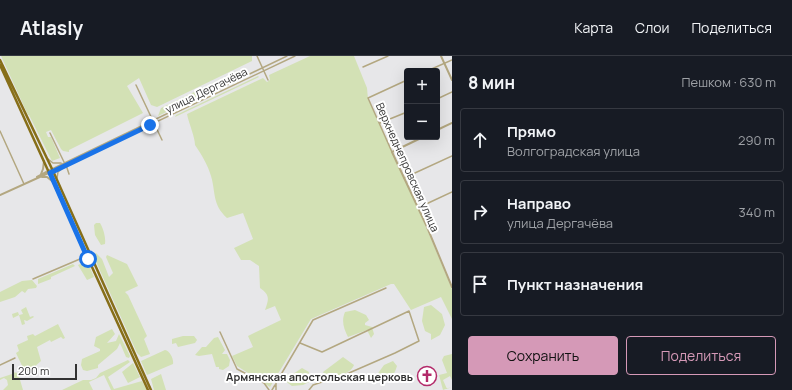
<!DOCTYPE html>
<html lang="ru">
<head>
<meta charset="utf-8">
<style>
	body { margin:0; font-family:Manrope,sans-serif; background:#20242c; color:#f1f3f6 }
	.controls { position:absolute; right:12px; top:12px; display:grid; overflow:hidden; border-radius:4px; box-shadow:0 4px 16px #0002 }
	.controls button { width:36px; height:36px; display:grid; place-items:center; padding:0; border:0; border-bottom:1px solid #363941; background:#171b24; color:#f1f3f6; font:20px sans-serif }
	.scale { position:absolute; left:12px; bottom:10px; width:65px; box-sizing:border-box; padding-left:4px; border:2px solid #323232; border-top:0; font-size:11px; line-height:14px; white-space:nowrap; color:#323232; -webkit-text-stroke:3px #fff; paint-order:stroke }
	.stop { position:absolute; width:12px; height:12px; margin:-9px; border:3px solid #1a73e8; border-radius:50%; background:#fff }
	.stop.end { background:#1a73e8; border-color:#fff; box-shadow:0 1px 4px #0008 }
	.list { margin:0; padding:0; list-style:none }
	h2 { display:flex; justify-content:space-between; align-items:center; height:52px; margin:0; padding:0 16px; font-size:17px }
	h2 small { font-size:13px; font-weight:400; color:#9ea1a6 }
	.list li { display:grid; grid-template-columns:26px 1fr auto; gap:12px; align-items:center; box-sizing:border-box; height:64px; margin:0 8px 8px; padding:0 8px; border:1px solid #363941; border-radius:4px }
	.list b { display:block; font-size:15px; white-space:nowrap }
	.list p { margin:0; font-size:13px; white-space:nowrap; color:#9ea1a6 }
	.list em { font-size:13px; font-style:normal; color:#9ea1a6 }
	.actions { display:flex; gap:8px; padding:12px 16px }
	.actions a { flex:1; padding:9px 0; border:1px solid #d599b7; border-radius:4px; text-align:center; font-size:14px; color:#d599b7 }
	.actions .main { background:#d599b7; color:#111 }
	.icon { flex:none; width:22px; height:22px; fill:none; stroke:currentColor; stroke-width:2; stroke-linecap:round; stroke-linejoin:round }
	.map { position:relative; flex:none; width:452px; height:334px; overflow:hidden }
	header { display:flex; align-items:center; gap:24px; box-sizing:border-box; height:56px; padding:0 20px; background:#171b24; border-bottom:1px solid #363941 }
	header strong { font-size:19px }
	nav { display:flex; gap:22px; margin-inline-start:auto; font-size:14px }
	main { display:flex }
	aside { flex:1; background:#171b24 }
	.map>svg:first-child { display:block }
</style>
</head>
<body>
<header>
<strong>Atlasly</strong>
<nav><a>Карта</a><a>Слои</a><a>Поделиться</a></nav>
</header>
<main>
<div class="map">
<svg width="452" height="334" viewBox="0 0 452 334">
	<rect width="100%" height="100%" fill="#e7e7e9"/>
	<path fill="#d3e1b5" d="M1,0H252V5L157,51L151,49L139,22L127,30L143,57L69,94V96L63,95L61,93L51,74L46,76L48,81H51L60,102L52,105L29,59H28Z
		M310,0H354L367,32L368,43L418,152L452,233V263L441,241L411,254L394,228H391L311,263L270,331L237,310L232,300L253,291L248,280L281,264L275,250L265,254C269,243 270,239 260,232L259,210L250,204H241L234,192L253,183L243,157L227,162C212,148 216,137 211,120C208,109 201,98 195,89C195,81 189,68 187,58L263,22L267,26L270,24L269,19Z
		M238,15L245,18L158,60L161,52Z
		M258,20L259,21L175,61L176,59Z
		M96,167H100C103,172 106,181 105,188L101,189L95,179L94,169Z
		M96,197L102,203L109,221L113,217L106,201L107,199L127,208L138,230L125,236L128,239L147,280L144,283L150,298L141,301L137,297L93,199Z
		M87,205L94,221L87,224L78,209Z
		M73,208L75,210L51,221V223L38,228V223Z
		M32,224L37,230L36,232L28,233L25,237L22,235L15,241L0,246V236L22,225Z
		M431,249L442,258L445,269L440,279L431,284V278L425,275L422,265L424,251Z
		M26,251L30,261L33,260L34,261L27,265L24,264L25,268L22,269L19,259L13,262L12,258L18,256L19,259L23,258L21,254Z
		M355,254L366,259L369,264L365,267V269L372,271L374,278L371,282L367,274L348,281C344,273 341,265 345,256Z
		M58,268L65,282L63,283L61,281L51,286L50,284L37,291L41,305L33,312L25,316L16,297L19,295L17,289L28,284L27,280L33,278L35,280Z
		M112,273L115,278L107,287L116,285L119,278L130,300L129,302L126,301L120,287L117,293L98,309V312L87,315L83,314L81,309L82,303L100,295V293L94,290L96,281Z
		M183,280H194L197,284L195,287L178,291L176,287L172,288V283Z
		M218,281L225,294L222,298H227L230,304L229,310L223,314L219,313V311H216L212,298L199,300L195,299L202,291H206L214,282Z
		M165,294C170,295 174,303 173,308L147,319L141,305Z
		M452,298V324L450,320L443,324L447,333L451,331L443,334L439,319L447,317L442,304L444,300Z
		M343,301L354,309C351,318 335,321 327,323L323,316Z
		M128,304L130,306L108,321L114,333L142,325L147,334H111L104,319L89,326L93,334H62L83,324H91L96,322L100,317Z
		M393,305L397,310C393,322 390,325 378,323L376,320L384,309Z
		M133,307L140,321L128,327L122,316Z
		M302,312L309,316L307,322L309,326L303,329L292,330L285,325L281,324L284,319L293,318Z
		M12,316L18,317L23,334H3L8,329L7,324L4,322L0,324V322L12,318Z
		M161,318L166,334H154L151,323Z"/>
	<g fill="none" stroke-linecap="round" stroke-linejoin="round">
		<path stroke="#b3a780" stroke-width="1.5" d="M257,0L268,24
			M363,11L388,0
			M427,15L452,4
			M136,29L162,84
			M437,43L452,36
			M380,67L407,56
			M0,75L24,128
			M50,77L64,106
			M392,96L368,42L407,24
			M48,103L53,107H61
			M66,109L69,118
			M52,113L287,0
			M53,115L295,0
			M57,122L58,116L63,112
			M404,122L452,100
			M424,149L452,136
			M33,223L87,200
			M220,276L237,313L264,327L269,334
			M300,287L322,296L409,255L419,285L395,297L349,317L313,329L309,334
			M0,309L15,302
			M272,334L275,329
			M276,334V327L313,264L386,232"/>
		<path stroke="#b3a780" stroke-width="2" d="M441,0L452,24
			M437,74L452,67
			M423,81L392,96L427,171L452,231
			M41,118L43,113L44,105
			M37,121L52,113
			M42,121H47L52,125
			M0,139L53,115"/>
		<path stroke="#876f19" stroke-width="2.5" d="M0,4L53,115L151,334
			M0,9L148,334"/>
	</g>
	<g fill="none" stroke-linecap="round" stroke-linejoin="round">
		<path stroke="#1a73e8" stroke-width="5" d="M88,203L50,117L150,69"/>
	</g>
	<defs>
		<g id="church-ring" transform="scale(1)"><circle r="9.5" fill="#fff" stroke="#b32a6a" stroke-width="1.5"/><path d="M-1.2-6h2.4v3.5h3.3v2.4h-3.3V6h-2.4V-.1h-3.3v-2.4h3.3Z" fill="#b32a6a"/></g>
	</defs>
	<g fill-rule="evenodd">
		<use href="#church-ring" x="427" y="320"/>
	</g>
	<g text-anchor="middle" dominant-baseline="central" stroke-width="4" stroke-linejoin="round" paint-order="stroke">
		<g font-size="11" fill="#323232" stroke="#fff">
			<text transform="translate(206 34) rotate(-26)">улица Дергачёва</text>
			<text transform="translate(408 111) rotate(66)">Верхнеднепровская улица</text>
		</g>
		<g font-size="11" font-weight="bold" fill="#323232" stroke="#fff" text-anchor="end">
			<text x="413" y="320">Армянская апостольская церковь</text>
		</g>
	</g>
</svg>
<div class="controls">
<button>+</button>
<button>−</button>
</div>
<div class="scale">200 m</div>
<div class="stop" style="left:88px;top:203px"></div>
<div class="stop end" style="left:150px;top:69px"></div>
</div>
<aside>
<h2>8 мин<small>Пешком · 630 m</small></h2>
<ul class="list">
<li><svg class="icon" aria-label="ahead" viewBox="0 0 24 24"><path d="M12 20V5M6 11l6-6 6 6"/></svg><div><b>Прямо</b><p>Волгоградская улица</p></div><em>290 m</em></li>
<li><svg class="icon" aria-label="right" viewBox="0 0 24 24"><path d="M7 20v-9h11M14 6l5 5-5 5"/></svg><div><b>Направо</b><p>улица Дергачёва</p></div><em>340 m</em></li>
<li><svg class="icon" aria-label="arrive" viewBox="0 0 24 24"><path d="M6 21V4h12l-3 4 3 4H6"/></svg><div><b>Пункт назначения</b></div></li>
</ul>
<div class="actions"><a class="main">Сохранить</a><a>Поделиться</a></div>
</aside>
</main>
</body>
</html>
